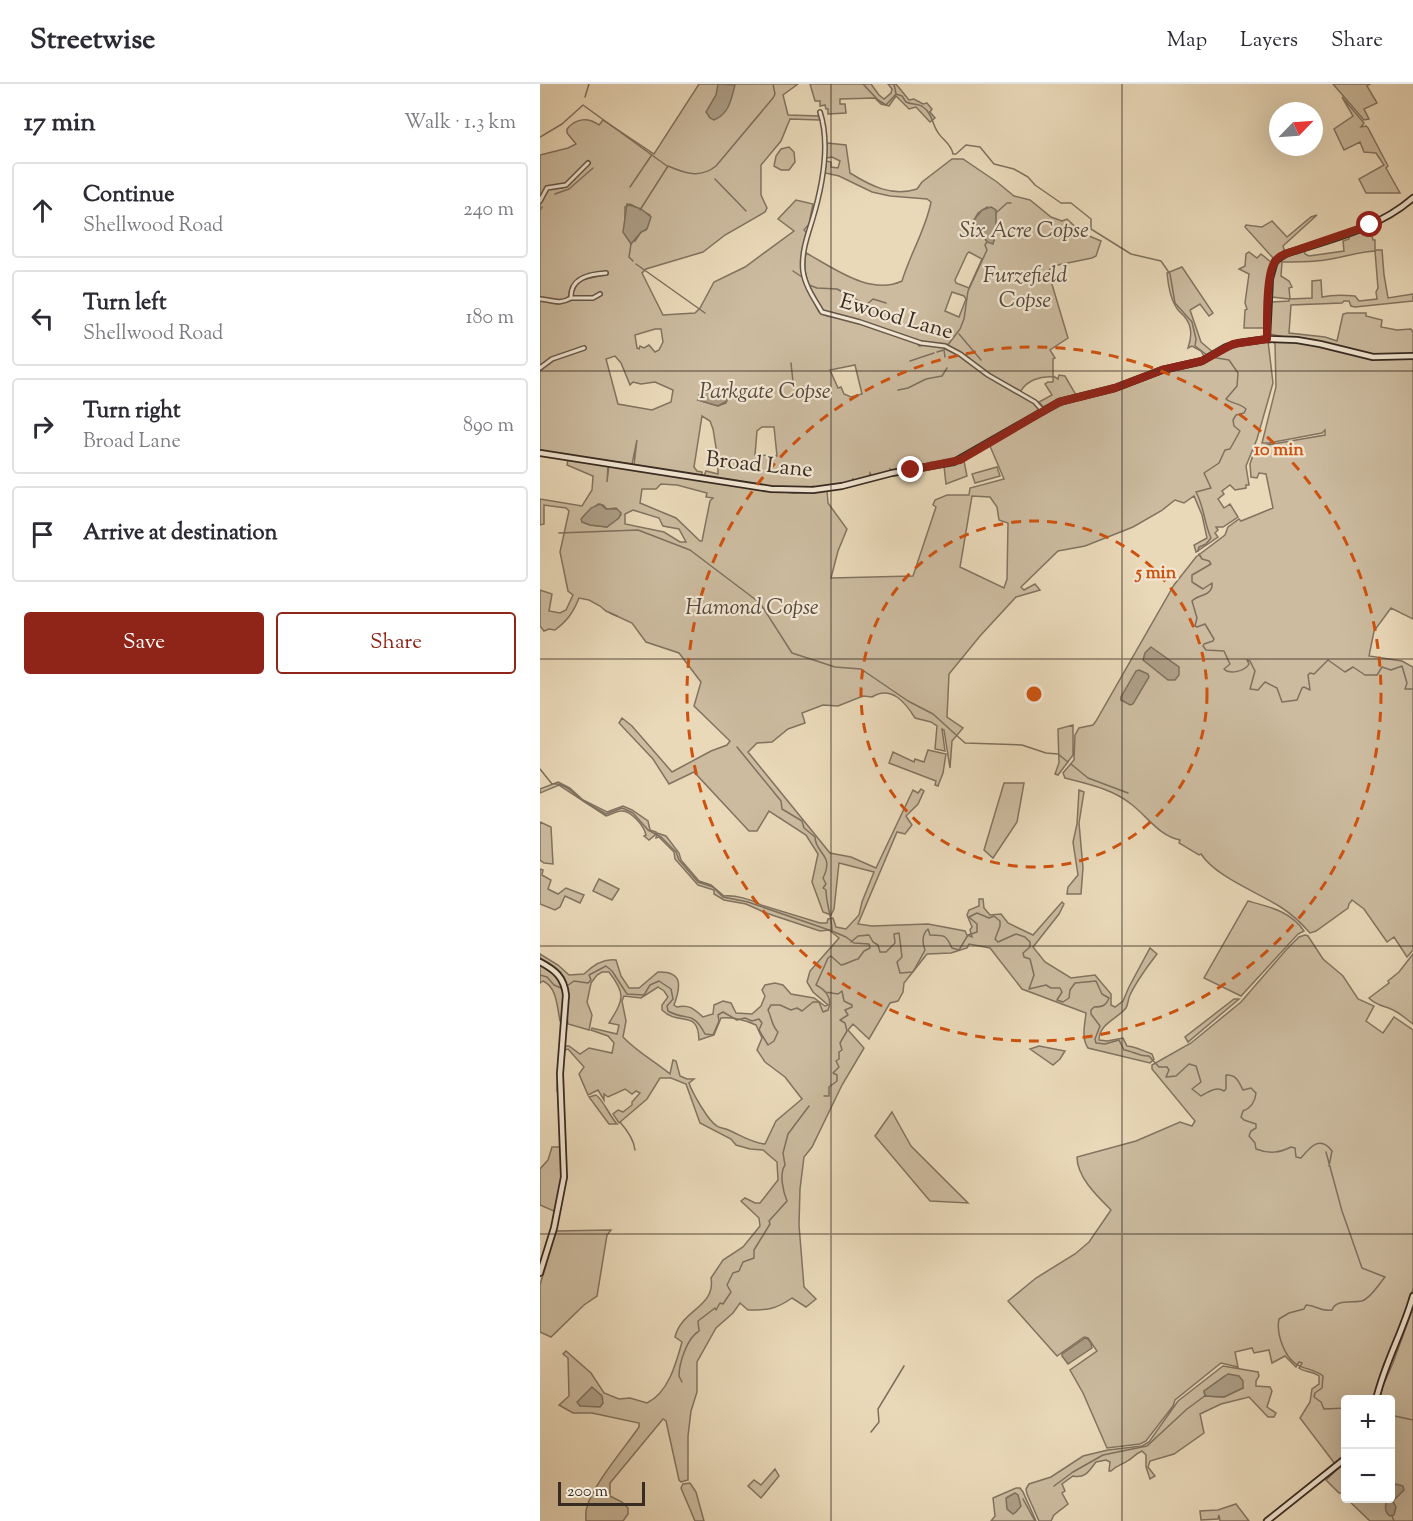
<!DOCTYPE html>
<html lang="en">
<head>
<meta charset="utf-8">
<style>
	body { margin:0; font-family:"Sorts Mill Goudy",serif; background:#f7f7f7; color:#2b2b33 }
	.controls { position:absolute; right:18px; bottom:18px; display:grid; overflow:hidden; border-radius:6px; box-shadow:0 6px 24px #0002 }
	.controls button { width:54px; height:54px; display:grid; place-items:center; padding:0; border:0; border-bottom:2px solid #e1e1e2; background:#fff; color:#2b2b33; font:30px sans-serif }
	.compass { position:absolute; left:729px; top:18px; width:54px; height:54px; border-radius:50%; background:#fff; box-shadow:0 6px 24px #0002; rotate:65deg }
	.scale { position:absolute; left:18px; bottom:15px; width:87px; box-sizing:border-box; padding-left:6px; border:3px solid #382b22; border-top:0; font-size:16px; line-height:21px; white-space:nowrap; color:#382b22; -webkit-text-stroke:4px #f1e6d2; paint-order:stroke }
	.stop { position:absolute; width:18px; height:18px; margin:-14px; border:4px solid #8f2418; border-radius:50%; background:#fff }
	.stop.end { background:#8f2418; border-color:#fff; box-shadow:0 2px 6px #0008 }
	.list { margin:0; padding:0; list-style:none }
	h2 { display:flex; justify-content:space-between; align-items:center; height:78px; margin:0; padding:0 24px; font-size:26px }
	h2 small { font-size:20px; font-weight:400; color:#7c7c81 }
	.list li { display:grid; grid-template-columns:39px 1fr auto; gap:18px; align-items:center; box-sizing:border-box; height:96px; margin:0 12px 12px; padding:0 12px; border:2px solid #e1e1e2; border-radius:6px }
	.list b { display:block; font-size:22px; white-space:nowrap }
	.list p { margin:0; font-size:20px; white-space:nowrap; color:#7c7c81 }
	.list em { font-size:20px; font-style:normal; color:#7c7c81 }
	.actions { display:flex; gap:12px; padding:18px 24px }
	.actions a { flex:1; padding:14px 0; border:2px solid #8f2418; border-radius:6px; text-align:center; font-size:21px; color:#8f2418 }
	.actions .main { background:#8f2418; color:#fff }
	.icon { flex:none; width:33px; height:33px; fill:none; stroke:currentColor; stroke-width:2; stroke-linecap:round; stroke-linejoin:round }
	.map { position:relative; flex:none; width:873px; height:1437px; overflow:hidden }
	header { display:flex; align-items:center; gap:36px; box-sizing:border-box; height:84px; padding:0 30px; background:#fff; border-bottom:2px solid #e1e1e2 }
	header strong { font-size:28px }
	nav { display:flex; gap:33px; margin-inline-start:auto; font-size:21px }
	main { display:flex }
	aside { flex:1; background:#fff }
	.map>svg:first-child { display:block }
</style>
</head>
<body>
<header>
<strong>Streetwise</strong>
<nav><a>Map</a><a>Layers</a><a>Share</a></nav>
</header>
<main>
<aside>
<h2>17 min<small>Walk · 1.3 km</small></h2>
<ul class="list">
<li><svg class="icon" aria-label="ahead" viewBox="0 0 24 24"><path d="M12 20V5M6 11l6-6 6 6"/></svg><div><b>Continue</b><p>Shellwood Road</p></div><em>240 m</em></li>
<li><svg class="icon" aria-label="left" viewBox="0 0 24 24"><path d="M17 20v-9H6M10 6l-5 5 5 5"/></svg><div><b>Turn left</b><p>Shellwood Road</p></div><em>180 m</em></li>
<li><svg class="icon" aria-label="right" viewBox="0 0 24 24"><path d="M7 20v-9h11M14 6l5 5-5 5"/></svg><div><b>Turn right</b><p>Broad Lane</p></div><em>890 m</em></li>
<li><svg class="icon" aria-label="arrive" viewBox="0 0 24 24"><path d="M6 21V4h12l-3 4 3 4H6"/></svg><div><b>Arrive at destination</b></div></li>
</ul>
<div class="actions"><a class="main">Save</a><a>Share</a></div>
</aside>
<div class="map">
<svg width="873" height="1437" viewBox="0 0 873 1437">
	<rect width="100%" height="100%" fill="#ead9b9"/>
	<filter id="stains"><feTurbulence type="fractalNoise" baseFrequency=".00333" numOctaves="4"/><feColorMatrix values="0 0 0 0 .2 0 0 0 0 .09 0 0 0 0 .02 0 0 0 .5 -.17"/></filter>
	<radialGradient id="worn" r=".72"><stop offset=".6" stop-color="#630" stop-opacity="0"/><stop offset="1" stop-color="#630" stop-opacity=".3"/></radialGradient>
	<path fill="#ccbb9f" stroke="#827360" stroke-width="1.5" fill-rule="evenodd" d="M159,0H258L243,11L248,31L279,32L280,36L250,35L241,57L221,81V111L227,124L225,128L185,151L163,168L106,185L102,189L123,231L155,229L160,224L174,198L205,183L254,147L238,135L256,116L273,120L269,140L264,146L266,148L262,173L263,196L279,228L287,232L308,236L377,259L379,262C407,256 428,280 450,293C464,303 480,311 495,319L500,324L499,326L418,375L408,378L404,376V379L395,381L391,378L390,381L380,383L378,380L377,383L373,384L371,382L369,385L363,386L360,383L359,387L353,388L350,385V388L332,393L330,389L329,393L316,397L313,395V398L274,404L273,402L270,404L236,403L164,392L166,387L178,390V376L173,345L170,337L162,332L154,383L157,387L162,388V392L94,381L97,356L92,380L0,367V216L18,220L36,215H55L62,211L61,209L51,213H34L32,211L34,201L41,196L65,191V189C45,192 34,191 29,213L22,217L0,213V118L8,105L22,104L29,101L48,80L26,100L6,103L0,115V71L28,64L36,60L27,49V45C36,34 48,33 59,41L63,36L114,70ZM90,120L110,131L106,146L101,148L95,157L85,137V123ZM115,245H121L123,258L119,266L115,268L109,261L104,264L100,262L99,265L97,264L95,251ZM75,272L81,279L90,301L93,298L101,300L115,298L133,306L131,318L112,326L78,320L66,275ZM315,281L322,310L311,313L304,310L301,303L298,304L290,286ZM168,307L183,309L186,319L178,322L158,316ZM222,343H234L237,372L215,371L217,347Z
		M270,0H331L339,11L344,15L351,9L352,5L348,0H356L369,16L374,15L383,20L387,19L392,25L390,28L395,34L390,38L376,23L369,25L356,12L349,22L341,20L335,14L300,15V20H305L306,29L288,30V25H286L285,21L280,22V17H275Z
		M793,0H830L827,2L837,19L824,25L829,35L824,36Z
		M802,13L824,39L821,43L826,42L828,44L848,82L846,84L860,109H826L819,95L844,81L836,69L824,68L820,58L804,66L794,45L813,32Z
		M287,59L306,61L310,89C331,102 352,113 377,105L382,98L412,75H423L457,98L474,112L490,116L511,133L522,137L527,135L542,149L561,157L556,172L552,174L513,182L508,187L528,254L510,266L515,274L513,275V292L518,295L519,291L525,292L536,311L503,323L499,318L512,311L505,300L508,298H513V293C501,292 487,296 481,307L459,296L439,283L427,272L406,261L380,258L283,227C272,209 261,191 266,169C294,184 330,212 362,197C370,170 386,145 391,118L387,115L350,112L332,108L299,92L285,89L286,77L291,78V83L298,84L300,77L292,73L286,74ZM447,123L456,127L454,157L447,158L434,136L438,129ZM429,168L442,175L429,204L416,199L415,196L427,170ZM412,208L424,212L426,215L419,233L405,227Z
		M249,63L254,68L255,78L249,86H241L234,82L236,72L241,65Z
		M777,131L743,162L745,168L734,175L705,143L706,141L722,143L732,137L747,153L771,133Z
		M830,144L833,156H835V166H842L844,191L848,214L873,210V217L815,223L811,222L809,217H804L802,219L751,221L749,249L785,253L797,257L803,230L807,229H826V232L842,236L841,243L857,246L871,245L873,248V535L851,524L834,547L829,572L862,577L873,583V866L867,873L854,853L847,858L824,825L812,816L809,820L808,824L776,847L770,849C762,840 753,831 742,824C718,808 677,794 661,770L659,771L639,759L640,756C619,752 607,732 591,720C572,705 548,700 525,694L523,689L534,676L535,651L539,644L553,641L556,637L634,501L656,473L685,451L688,443L699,435L701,437L733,424L726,390L719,389L717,394L711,393L710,380L715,365L721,362L785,351V346L782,349L729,359H722L736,303L735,260L732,256L748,254L730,250L731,218L749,217V215L732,213C731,181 735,177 764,166L765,170L769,172L804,167L803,157L809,155V151ZM835,167L838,204L836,208L837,215L819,217L815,212C805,211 791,211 782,213L781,196L772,197V214L750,215L749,204L752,203L749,197L741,192L742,178C754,178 765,178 776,177C796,176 815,168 835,167Z
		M709,168L717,174L721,170L732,179L726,204L725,244H704L705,226L707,225L705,219L709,190L699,185L705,182L706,170Z
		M642,183L673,229L669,232L660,220L650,226L661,258L674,269L665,274L661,267L652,262L648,264C652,253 652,241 644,232C641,229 637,226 635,221C630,213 628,199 627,189Z
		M728,257L733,299L717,355L706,382L709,401H706V404L695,406L690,401L682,407L684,410L678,415L684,424L690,420L698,433L683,443H676L678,446L675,449L678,453L656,468L654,461L667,454L662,431L654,412L644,419L635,416L621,427L593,443L545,462L518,467L481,503L484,506L495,500L500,506L476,513L440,552L409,590L407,633L423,644L412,657L410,684L404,646L402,645L405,667L395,665L397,642L391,638L375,634C365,618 351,601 332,613L323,612L298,622L283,621L262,629L265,639L248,645L232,658L217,659L208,668L290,769L311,773L336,784L373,706L378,709L381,705L384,707L378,720L366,732L372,741L365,750L357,748L318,840L332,842L388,840L425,847L427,851L432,853L430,846L432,843L427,831L429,826L439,822V815H443L444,824L450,831L461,830L468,839L493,851L522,818L524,820L519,830L493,863L505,878L531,894L555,891L571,910V921L575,923L583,917L589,903L610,864L617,870C607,883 597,896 590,911C588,915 588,921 586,924C577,935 559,940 559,956L567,957L583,954L587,962C597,963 603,967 612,970L614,975L610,979L548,964C541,954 545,940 546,929L482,905L450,864L429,860L427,864L411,869L387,870L364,899L363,908L358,917L350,919L329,955L313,940L308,946L324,964L302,1001L272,1063L264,1073L260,1105L259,1141L264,1203L276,1215L266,1223L252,1214C235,1226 227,1226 208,1226L200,1219L193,1229L176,1244L157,1278V1308L151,1327L148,1352V1396L141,1398L139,1396L126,1337L123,1335L70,1399V1412L82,1418L88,1424V1430L83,1437H46C46,1432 45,1427 47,1423C52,1402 86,1362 99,1343V1339L52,1329H33L19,1321L29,1312L28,1274L23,1270L26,1267L51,1289L64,1309L79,1315L90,1314L107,1319C128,1309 136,1280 142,1258L135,1253C141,1226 176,1223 171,1194L183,1176L203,1163L220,1142L219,1134L201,1117L205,1114L215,1119H220L238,1096L237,1078L223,1066L210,1065L196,1061L191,1055L160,1039L146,1000L131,994H120L107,1015L79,1039L73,1030L78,1026L83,1028L92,1021V1018L100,1009L96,1007L92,1010L85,1005L68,1013L64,1010V1016L58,1006L48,1011L39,990L44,983L28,965L25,966V962H29L40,970L49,964L72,969L74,959L68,952L51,946L52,944L77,950L79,941L69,939C84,915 86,910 69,888H62L57,891L51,899L47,918L52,931L49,946L28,940C22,907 40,894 0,874V870L18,881L29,891L44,890C52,882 64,874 76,876L81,892L89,904H99L118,888C143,887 141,902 134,921L137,923C149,920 154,925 163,933L173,930L174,921L183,917L191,919L196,929L212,930L221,922L225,912L222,906L225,901L235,899L243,901L251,910L274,914L285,922L288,921L273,908L267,898L270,887L299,854L289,846L280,847L226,829L206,820L184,816L174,810V806L158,801L135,775L134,768L119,753L116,754L117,749L126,752L139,769L141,776L159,797L171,801L184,812C195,811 211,815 221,821L280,839H287L288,835L293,834L296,843L306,845L319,831L322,818L334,788L299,779L294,825L291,831L283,828L272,798L278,770L266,751L229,727L217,747H209L154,688L129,700L113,675L79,639L82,634L92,642L132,688L171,667L187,661L190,657L154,622L161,598L139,569L106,558L92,539L66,527L60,522L49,516L39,514C33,529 27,537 15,546L9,545L4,547L0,542V506L12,510L9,527L20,529L26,526L33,511L28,507L20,468L29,427L26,424L4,421V440L0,441V415L42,422L52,406L53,392L27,381L28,375L68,381L67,398L69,381L228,406L254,409L287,406L288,419L307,445L298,467L291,494L373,492L396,423L393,421L395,416L407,411H429L430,404L464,395L450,362L495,335L530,317L579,306L623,289L661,281L693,261ZM121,400L137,401L167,409L166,413L173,414L170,417L162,457H160L136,434L100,419L102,405H116ZM432,412L450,413L457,423L459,436L468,439L467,495L464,504L420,483ZM58,420L63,421L67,425L76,424L81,431L67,443L50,441L42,438L43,433ZM93,426L119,434L123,442L139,445L146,458H140L124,448L85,440V430ZM118,903L124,907L128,913L122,921V926C139,943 158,924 159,956L174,951L181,934C192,933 206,936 216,941L222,954L217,966L225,978L245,993L262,1015L236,1037L225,1060C211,1059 199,1050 186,1045C183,1044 179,1044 177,1042C168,1037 152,1008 149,999L154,995H147L140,992L136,977L133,976L130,990C114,977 96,967 83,953L86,937L82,917L84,912L101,914Z
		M424,377L427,392L406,400L404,382Z
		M457,383L460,392L435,399L432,390Z
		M533,641V671L518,691L515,690L519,679L518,645Z
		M388,666L406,670L403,689L398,702L395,701L396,697L349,679L353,668L374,678L375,675L384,678Z
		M18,698L30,704L43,716L67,728L83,722L92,726L108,737L110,746L116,748L115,751L109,756L104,752L106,751C104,742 91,726 81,727C76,727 70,731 66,732L19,701L0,709V705Z
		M464,699H484L477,738L453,774L444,766Z
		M539,706L544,708L539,739L543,784L541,810H527L528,803L538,791L533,758L537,740Z
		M0,738L11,743L13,780L4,779L0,776Z
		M0,785L3,786L2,791L11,796L8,805L18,810L26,804L44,811L40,819L25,812L20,823L15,826L0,820Z
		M59,795L79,805L72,816L53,807Z
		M708,817C730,823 750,827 764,847L758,850L701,912L664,894Z
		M765,851L768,852L783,875L803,892L818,915L834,922L826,937L843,949L854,933L873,946V1204L868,1226L848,1274L844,1279L833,1315L806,1316L805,1372L795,1380L760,1334L770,1318L772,1305L779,1300V1292C773,1287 766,1289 759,1284L762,1279L759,1278L756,1283L745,1272L732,1279L729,1266L714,1269L712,1264L695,1268L698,1283L681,1279L635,1316L633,1322L606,1357L600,1360L567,1364L543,1309L530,1286L557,1267L548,1254L544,1253L517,1272L468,1217L496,1194L535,1170L549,1158L571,1126C557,1112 537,1093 537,1073L596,1057L640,1038L652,1042L655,1037L612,985V981L651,959L701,918L746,866L759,853Z
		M873,870V940C866,935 859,928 851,925C844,922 835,921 829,914L849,899L848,897L859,888Z
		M0,880C28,895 24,911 23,939L20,937C17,923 17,903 3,897L0,899Z
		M694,915H699L648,958L645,953Z
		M499,962L525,967L520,975L513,981L490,965Z
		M56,1011C64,1017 69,1031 77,1040H69L49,1013Z
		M352,1028L371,1062L428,1119L390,1117L335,1052Z
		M12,1063H21L22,1096L16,1128L0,1121V1085L8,1076Z
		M71,1146L67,1151L57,1212L44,1221L11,1253L0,1248V1201L16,1147Z
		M873,1224V1437H830L807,1415L850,1414V1316L840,1315L842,1304L853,1279Z
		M683,1282L718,1288L719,1292L716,1297V1302L730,1303L732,1307L727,1323L736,1329L734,1333H728L709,1313L681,1320L660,1330L664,1349L634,1370L610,1377L608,1383L615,1392L610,1395L606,1383V1371L602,1367C595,1370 594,1373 589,1376C582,1381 579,1380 571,1387H569L570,1378L566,1376L556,1378C549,1387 545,1395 533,1392L522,1400L525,1407L522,1409L528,1420L514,1431L511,1437H499L487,1410L486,1405L489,1400L511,1393L543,1372L568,1366L602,1362L609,1358L638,1317ZM685,1292L703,1304L684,1313L665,1312L664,1307Z
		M805,1378V1413L804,1409H799L786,1396Z
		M235,1385L239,1392L221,1414L208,1402L214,1396L221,1401Z
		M150,1399L156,1408L164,1437H155L141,1404L143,1400Z
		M476,1404H480L483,1408L496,1437H451L455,1432L453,1414Z
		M696,1420L709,1437H680L679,1431L678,1435L661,1436L660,1427L678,1426Z"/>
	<path fill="#ad9e86" stroke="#7e705e" stroke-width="1.5" d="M178,0L195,1C191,16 189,30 174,36L170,34L166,28L176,11Z
		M87,120L101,125L111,133L107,145L101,148L91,160L83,148Z
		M451,123L456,126V147L453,160L447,158L434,136L442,126Z
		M168,307L185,309L187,313V317L178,322L158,316L159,311Z
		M60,420L66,425H77L81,429L79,434L67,443L50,441L42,438L41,435L51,424Z
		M611,563L639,583V591L635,596H628L603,576L605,569Z
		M599,586L608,590L609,593L593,620L590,621L581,616V613L596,587Z
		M545,1254L548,1255L551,1259L552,1264L528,1280L522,1272V1270Z
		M688,1290L699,1292L703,1297V1304L684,1313L665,1312L664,1307Z
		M52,1303L62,1312L63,1319L60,1323L40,1322L37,1318Z
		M856,1400L863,1402L864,1406L853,1417L856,1423L854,1431L850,1432C844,1428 845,1421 847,1415L850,1414L851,1405Z
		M475,1409L478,1411L481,1422L476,1428L473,1430L467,1425L466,1414Z"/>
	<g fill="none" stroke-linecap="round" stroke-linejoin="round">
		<path stroke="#7e705e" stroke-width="1.5" d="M323,0L338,16L346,21L356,10
			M354,0L356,10L362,12L366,18C371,21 378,19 383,23C392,29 392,39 397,47C402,56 411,59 413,70H416L426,61L440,63L454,80L474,85L488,93L495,101L521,119H531L551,135V145L591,170L621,177L630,190L635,219L652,238L656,255L655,262L667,271
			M45,13L49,0
			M0,53L22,40L43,21L127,82
			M175,95L206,127
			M90,103L111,72
			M15,110L29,105L53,84
			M0,126L2,123
			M100,126L128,82C144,89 160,95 176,82L233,14L235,10L233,0
			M457,128L467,119H471
			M91,160L89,173L93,177
			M96,180L165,229
			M253,187L262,193
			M269,201L277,204L297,205L326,221L333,215L346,219
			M419,250L441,276
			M404,266L405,273
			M397,268L404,266L420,245L424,235L428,207L447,166L445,161L447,158
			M370,277L394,269
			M251,279L253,298
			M358,306L368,304L386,295L402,292L407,284
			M19,449L98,446L150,466L220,519L252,569L295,583L321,585L368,617L393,630L425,659L482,661L506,669L518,670L528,678
			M658,467L659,463L666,460L671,454C664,439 664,422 656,408L671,404L664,389L679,379L685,366L690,365L700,347L694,342L693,336L696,331L704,329L706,325C700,319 692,320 686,315L697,302L698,289L689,276L671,273
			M659,470L662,475L669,477L671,480L652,491V498L663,505L672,499V503C669,513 658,510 652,517L657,534L655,542L657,543L665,540L674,555L673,557L664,560L663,562L666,566L684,567L690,580L684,585C690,591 705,587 709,580L707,576L710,577L715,587L710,605L718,606L725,598L737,604L742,618L757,616L762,604L764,603L770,606L768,591L770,589L774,590L788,576L805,588L813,583L825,591H837L842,583L851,586L862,582L867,599L865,605H873
			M70,529L77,532
			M197,663L241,717L242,725L262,737L264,744L275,753C275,770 295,770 283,794L286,800L283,804L286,806C286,820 292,833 292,847
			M531,680L548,694L588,709
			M0,685L12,700C26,698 34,711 45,718C52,722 59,726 66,730L82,724L93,729L108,746L121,753L136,768L139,776L158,798L173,803L183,813L208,818L292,847L306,853L314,859L329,860L330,864L324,867L318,875C312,876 308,880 301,881L291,872L288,874L276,901C286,906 293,915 288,926L283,928L279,918H273L262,927L257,924L251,926L240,921H231L228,926C232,934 231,941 238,948L234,957L228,961L219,946L222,939L219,935L212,937L205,934L197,936L183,928L178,931L179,937L173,951L165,950C152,925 147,938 128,927L127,922L133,915L131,905L119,897L110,901L104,911L87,910L72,887L66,882L49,891L51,896L48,899L34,897L27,902
			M311,858L318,852L329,851L333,858L338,861L340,868H346L355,859L354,850L359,849L362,873L357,878L360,889L373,888L385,866C382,859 382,850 388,845L390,851C405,851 406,851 412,864L419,866L428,851L437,848V840L429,833L437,829L449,834L454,832L460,837V842L455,855L458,858L476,850L485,853L490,858V863L483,869L484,873L490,875L494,891L489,905L506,901L511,904H520L522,908L517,916L523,918L529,914L530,906L535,899L556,897L562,910L569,914C566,922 562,923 554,923L551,926V930L560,942L555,955L556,959L565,960L579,956L584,966C593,967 600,973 609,972L619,983H627L629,986L626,993L636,992L649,980L656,982L661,998L652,1005L661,1012C668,1008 676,1002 684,1007L686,1005V991C696,990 699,998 703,1006L711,1004L716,1009C715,1019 711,1024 703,1027L701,1033L704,1036L716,1040V1044L711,1047L709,1052L715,1059L716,1065C729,1070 739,1069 751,1063L755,1064L756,1073L761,1074C770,1063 780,1051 792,1067L789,1082
			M0,891L7,893L14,901L21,904
			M17,1007L20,960
			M284,1012H289V1003L297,997V991L293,989L299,983L296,977L299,975V968L302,966L300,959L307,947L305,939L300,936L308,931L305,926L312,923V921L304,917L302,907L298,910L285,908
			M80,1038C87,1046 94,1056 95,1066
			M786,1068L802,1127L822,1184L845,1193C839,1200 831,1214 822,1217C811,1219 796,1215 792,1226C779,1228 777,1221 766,1221L764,1225L749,1229L739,1235C736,1249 744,1272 756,1280C765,1286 773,1284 783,1292L782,1304L775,1309L774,1313L781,1318L784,1325L806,1324
			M142,1298L139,1292C139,1279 147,1254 159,1247L158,1237L175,1224L176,1226L180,1219L183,1220L191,1208L187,1201L193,1189L199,1187L203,1178L214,1174V1166L230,1140L229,1137L247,1117C243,1107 239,1090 245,1081L243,1069L248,1050L269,1022
			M850,1331L873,1336
			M331,1348L339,1338L338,1325L364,1282
			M514,1402L533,1388L563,1371L607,1362L647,1325L666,1311
			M483,1415L495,1437
			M852,1432L854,1437"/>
		<g stroke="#645648" stroke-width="6">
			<path id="street" d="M280,28C291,62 282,104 272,137C267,153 261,170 263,187C265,202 275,216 282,228L320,238L381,259L405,262L420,270L448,291L495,318L502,326
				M0,117L7,104L26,101L48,79
				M31,214H53L60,210
				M0,215C13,216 19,221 31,214C30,194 49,190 66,189
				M0,284L12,275L44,264"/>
		</g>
		<g stroke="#382b22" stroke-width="8">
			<path id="secondary" d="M727,255L730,195L735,177L745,170C788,156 838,145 873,114
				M0,369L231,405L273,406L302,402L352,389L414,378L519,318L575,304L622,286L662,277L686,263L698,259L727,255L757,256L780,260L833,273L873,272
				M0,878C15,886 24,893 26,911L20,990L24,1093L14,1144L0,1189
				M836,1316C844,1280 863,1248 873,1212
				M727,1437L806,1374"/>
		</g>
		<use href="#street" stroke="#f1e6d2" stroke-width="3"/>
		<use href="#secondary" stroke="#f1e6d2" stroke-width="4.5"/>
	</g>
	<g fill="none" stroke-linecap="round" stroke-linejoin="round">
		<path stroke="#8f2418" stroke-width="8" d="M371,386L420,376L519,318L575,304L622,286L662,277L693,260L727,255C727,238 726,192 734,179C736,175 740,172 745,170L830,141"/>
	</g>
	<path fill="none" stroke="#382b22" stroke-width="1.5" stroke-opacity="0.55" d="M291,0V1437M582,0V1437M0,287H873M0,575H873M0,862H873M0,1150H873"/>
	<g fill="none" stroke="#ce520f" stroke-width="3" stroke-dasharray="10 8">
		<circle cx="494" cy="610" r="173"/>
		<circle cx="494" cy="610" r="347"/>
	</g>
	<g text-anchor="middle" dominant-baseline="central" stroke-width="4.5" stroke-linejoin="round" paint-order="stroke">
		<g font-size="22" font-style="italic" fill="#56483b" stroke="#f1e6d2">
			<text x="484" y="148">Six Acre Copse</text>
			<text x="485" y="193">Furzefield<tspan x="485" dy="25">Copse</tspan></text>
			<text x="225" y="309">Parkgate Copse</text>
			<text x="212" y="525">Hamond Copse</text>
		</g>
		<g font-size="22" fill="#382b22" stroke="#f1e6d2">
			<text transform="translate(356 234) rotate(16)">Ewood Lane</text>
			<text transform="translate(219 382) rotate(6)">Broad Lane</text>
		</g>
	</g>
	<circle cx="494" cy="610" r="9" fill="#ce520f" stroke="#f1e6d2" stroke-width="3"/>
	<g font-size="18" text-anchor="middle" font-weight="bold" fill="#ce520f" stroke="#f1e6d2" stroke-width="4.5" stroke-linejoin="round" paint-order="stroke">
		<text x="739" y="371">10 min</text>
		<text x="616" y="494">5 min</text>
	</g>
	<rect width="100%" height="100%" filter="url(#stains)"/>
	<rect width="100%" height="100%" fill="url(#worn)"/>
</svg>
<div class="controls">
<button>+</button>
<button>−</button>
</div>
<svg class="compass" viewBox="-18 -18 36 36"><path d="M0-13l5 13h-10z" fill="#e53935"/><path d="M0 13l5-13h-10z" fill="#7c7c81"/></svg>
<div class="scale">200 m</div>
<div class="stop" style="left:830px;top:141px"></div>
<div class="stop end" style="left:371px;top:386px"></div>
</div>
</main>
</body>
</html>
